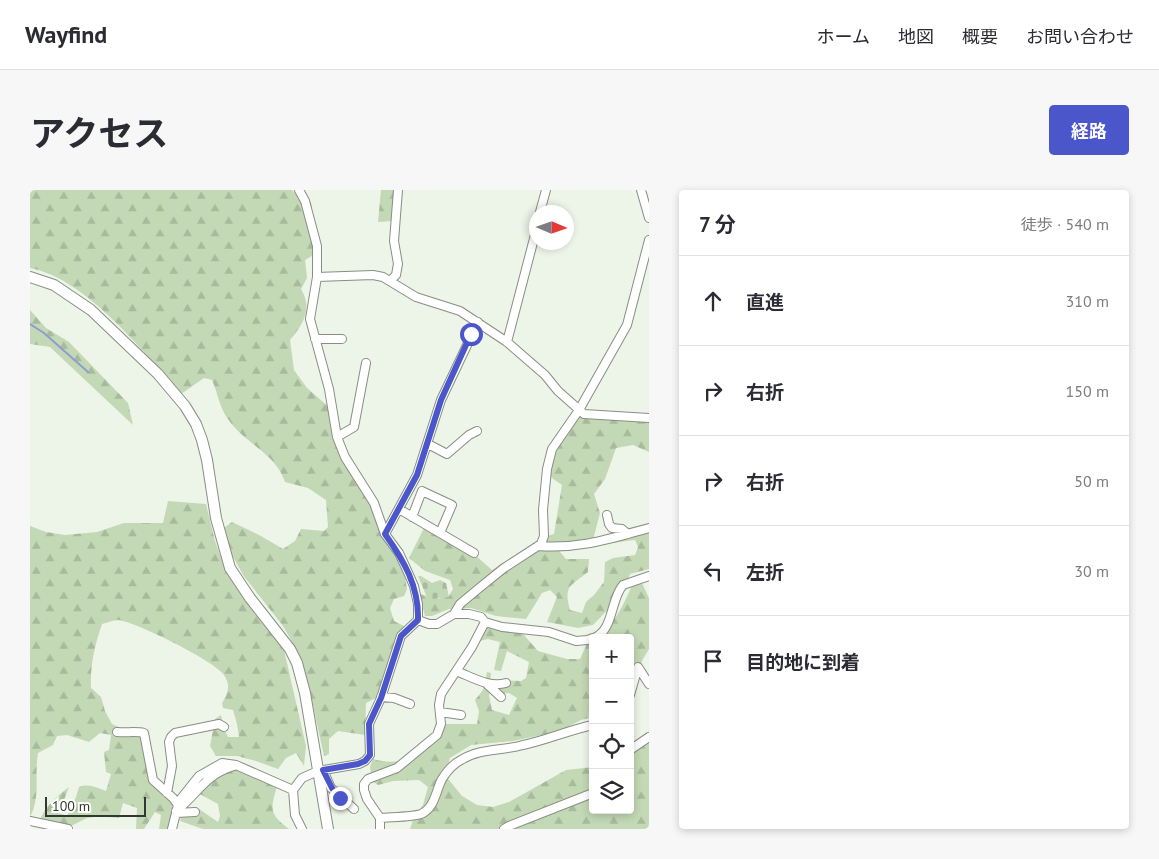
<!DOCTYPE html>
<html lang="ja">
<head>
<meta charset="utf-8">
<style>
	body { margin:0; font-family:"PT Sans","Noto Sans JP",sans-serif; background:#f7f7f7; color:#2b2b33 }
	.controls { position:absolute; right:15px; bottom:15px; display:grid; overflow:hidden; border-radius:5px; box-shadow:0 2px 8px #0003 }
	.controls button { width:45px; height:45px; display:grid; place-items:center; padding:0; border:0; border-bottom:1px solid #e1e1e2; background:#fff; color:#2b2b33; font:25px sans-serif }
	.compass { position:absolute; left:499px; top:15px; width:45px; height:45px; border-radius:50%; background:#fff; box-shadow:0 2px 8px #0003; rotate:92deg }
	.scale { position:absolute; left:15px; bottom:12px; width:101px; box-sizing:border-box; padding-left:5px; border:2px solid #343632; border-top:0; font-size:14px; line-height:18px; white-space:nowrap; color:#343632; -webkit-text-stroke:4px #fdfffd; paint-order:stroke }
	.stop { position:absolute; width:15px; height:15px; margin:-11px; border:4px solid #4b56cb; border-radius:50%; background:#fff }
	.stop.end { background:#4b56cb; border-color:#fff; box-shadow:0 1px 5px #0008 }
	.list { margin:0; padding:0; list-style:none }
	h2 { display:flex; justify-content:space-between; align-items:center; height:65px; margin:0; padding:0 20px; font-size:21px }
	h2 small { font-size:16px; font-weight:400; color:#7c7c81 }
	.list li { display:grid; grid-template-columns:32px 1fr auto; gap:15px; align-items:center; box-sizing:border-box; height:90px; padding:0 20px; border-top:1px solid #e1e1e2 }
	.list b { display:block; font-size:19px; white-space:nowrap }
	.list em { font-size:16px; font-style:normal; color:#7c7c81 }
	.icon { flex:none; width:28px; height:28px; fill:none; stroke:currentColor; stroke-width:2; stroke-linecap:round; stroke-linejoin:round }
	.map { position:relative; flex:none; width:619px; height:639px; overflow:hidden; border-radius:5px }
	header { display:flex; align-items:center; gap:30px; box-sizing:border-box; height:70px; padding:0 25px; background:#fff; border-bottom:1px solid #e1e1e2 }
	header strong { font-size:24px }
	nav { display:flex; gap:28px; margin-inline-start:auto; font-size:18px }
	.intro { display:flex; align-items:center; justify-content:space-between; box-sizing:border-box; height:120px; padding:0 30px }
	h1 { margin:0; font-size:35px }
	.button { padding:12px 22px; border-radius:5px; background:#4b56cb; color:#fff; font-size:18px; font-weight:700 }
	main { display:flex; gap:30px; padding:0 30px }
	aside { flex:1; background:#fff; border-radius:5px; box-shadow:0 2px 8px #0003 }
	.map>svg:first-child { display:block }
</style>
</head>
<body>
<header>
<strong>Wayfind</strong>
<nav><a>ホーム</a><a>地図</a><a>概要</a><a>お問い合わせ</a></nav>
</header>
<div class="intro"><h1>アクセス</h1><a class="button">経路</a></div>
<main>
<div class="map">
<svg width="619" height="639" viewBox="0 0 619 639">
	<defs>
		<pattern id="forest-firs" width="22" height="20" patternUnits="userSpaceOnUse" patternTransform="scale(1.25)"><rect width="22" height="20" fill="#c3d8b5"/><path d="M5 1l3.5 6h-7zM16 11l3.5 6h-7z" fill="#a8ba9c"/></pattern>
		<pattern id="cemetery-stones" width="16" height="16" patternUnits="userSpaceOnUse" patternTransform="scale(1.25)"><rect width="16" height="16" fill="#c3d8b5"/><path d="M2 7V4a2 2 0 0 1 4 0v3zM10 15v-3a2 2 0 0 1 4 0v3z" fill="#a8ba9c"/></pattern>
	</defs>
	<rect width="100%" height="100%" fill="#edf4e8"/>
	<path fill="url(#forest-firs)" d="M0,0H262L269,8L281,12C283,21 281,31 284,38C286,45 290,51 292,58L287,63L275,70L277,88L271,99C283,119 273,134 260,150L264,180L277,198L300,218L309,264L332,294L372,372L377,399L374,406L364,409L360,418L364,431L376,437L352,505L336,513L335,545L308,541L299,549V564L294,566L279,497L264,455L253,436L213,385L201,363L194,338L202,332L231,346L253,359L265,351L271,339L294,341L298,337L296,310L278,298L255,292C253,287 251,282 248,278C235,259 211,249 198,229C189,217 188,203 182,190L174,188L151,204C113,162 57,89 0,78Z
		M351,0H365L362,31L348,32Z
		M0,120L16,138L39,152L98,213L103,235L20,157L0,154Z
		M577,221L619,224V262L603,255L586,258L575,289L564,304L570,323L563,350L537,354L530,362L536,369H559L558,382C541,396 533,395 540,420L552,423L556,412L564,405L574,392L575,372L583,368L605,365L608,357L605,350L581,353L567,352L599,338L619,333V379L600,384L590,407L563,435L548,438L517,432L527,407L520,400L512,403L496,429L466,426L441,418L419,419L402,426H395L389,404L408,409L419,406L423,399L420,390L395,381L379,368L396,334L445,365L462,380L517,346L524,344L532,295L519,286L530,249L552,222Z
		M138,311L176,314L185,351L195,379L238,440L254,460L276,556L274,576L266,563L256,568L248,579L226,571L207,566H186L180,556L185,529L191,525L194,539L198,547H209L207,534L203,520L193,518L192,513C198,504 201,495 194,485C185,471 104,431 88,430C83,430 77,433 72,434C65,454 60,475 61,498L71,507L75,521L82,534L97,541L113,543L126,589L146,618L141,639H129L131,625L125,622L114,639H106L107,618L93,613L89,628L69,626L57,628L41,636L10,630C15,616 27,606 39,597L29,623L37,626L46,607L49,597C58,593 68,598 76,601L81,584L76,582L74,562L79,560L81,545L70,543L59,552L37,545L27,546L23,555L8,563C4,585 11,607 0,627V336L16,342L35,345L67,342L94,333H133Z
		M604,391H611L619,408V459L613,469L600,500V448H563V527L551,530L531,541L483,551L441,555L420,568L415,585L432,606L447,615L463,617L479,612L536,580L563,577V620H600V564L619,551V639H380L384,627L393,615L398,597L389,590L363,591L348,595L342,591L340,577L343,569C360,574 375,572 391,564L394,555L415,534H447L449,521L445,510L453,500L457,482L461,483L459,505L462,520L479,525L487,508L479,503L464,504V490L491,491L496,488L499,472L477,461L471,481L464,480L470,452L458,449L446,452L453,439L461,432L486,436L508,461L537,469H550L556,456L553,450C561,445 570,442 578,436C589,427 598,404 604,391Z
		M213,575L232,582L248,592C242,617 236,622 259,639H173L150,631L154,618L169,619L188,632L190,626L188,614L168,603L188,580Z"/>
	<path fill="url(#cemetery-stones)" d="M391,386L402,393L410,390L416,393L419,407L398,410L388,386Z"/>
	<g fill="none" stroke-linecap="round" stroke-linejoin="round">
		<path stroke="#909cce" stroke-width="2" d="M0,134L14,143L58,182"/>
		<g stroke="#888e84" stroke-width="10">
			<path id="minor" d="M611,0L619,28
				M510,22L516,0
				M287,87L343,85L353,87L386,107L430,121L477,152L515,185L528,201L554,224L619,228
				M360,91L366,85L368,74L364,51L368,0
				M285,149H312
				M477,152L507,37
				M307,247L324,237L336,173
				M398,254L417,264L439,245L447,241
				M369,319L444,363
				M577,325L579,334L582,338L592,339L598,344
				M382,327L392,301L422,315L410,343
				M355,344L387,285L411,210L448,132
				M508,356C550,359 579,349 619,338
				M424,424H439L451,427L455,432L472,437L519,442L546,451L557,450L563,448
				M388,430L399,434H407L424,424L430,414L448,399L474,378L511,354L514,346L513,320L517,279L522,259L549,220L597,135L619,50
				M564,448C584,440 580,410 593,395L619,386
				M426,481C442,487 459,498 476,493
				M457,494L471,507
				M600,505L608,477L619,494
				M351,507L364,508L380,514
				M410,522L431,525
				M87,542C96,543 106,541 114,543L123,590L143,608L148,615
				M600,560L619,547
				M293,580L301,598L324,619
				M263,600L265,625L272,639
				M137,603L142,576L139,552L141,547L145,543L189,534L194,537
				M146,621C169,603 174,585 204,576
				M146,623L165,622
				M350,628C360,627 383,627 391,624C405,618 406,600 412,589C417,581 423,574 431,570C450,558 472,561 493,555C517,550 539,540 563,535
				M0,631L38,639
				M142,639L149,611L169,586L192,573L206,575L263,600L272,588L288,581L329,574L335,571L340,565L339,534L351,508L371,446L388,430V414L384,396L376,378L369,363L355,344L344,313L315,267L307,247L299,199L280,129L287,87V56L275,11L269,0
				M350,639V628L337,609L334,600V594L338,589L367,578L407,545L411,534L409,515L411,504L442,457L455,432
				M474,639L479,636L563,603"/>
		</g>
		<g stroke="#888e84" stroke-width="12">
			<path id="tertiary" d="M0,87L24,95L61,120L128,184L155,216L166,234L172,250L177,270L186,328L200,378L220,408L260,459L267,473L275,503L298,639"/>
		</g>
		<use href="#minor" stroke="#fff" stroke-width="8"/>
		<use href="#tertiary" stroke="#fff" stroke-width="10"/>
	</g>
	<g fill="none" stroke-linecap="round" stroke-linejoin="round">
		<path stroke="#4b56cb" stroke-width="6" d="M310,608L302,598L293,580L328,574L335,571L340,565L339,534L351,508L371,446L388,430C389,396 374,371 355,344L387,285L411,210L441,144"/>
	</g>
</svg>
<div class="controls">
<button>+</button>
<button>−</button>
<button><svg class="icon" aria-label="locate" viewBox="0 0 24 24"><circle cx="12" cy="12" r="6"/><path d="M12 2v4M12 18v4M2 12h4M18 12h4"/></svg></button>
<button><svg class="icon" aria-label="layers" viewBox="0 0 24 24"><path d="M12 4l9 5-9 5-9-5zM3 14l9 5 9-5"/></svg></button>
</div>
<svg class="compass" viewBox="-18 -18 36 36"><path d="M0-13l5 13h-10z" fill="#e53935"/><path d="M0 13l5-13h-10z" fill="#7c7c81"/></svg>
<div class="scale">100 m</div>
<div class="stop" style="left:441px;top:144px"></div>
<div class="stop end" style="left:310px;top:608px"></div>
</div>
<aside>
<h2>7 分<small>徒歩 · 540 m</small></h2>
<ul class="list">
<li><svg class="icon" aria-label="ahead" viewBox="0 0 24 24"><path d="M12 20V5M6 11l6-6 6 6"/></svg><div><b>直進</b></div><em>310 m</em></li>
<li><svg class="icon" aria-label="right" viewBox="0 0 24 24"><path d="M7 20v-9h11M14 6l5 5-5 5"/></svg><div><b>右折</b></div><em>150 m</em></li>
<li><svg class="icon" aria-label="right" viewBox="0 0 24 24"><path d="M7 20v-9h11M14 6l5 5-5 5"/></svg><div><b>右折</b></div><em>50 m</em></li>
<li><svg class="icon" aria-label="left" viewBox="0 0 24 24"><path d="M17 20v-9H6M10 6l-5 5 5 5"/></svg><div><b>左折</b></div><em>30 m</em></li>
<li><svg class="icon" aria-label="arrive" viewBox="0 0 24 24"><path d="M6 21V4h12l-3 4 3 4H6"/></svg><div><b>目的地に到着</b></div></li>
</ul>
</aside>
</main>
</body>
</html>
